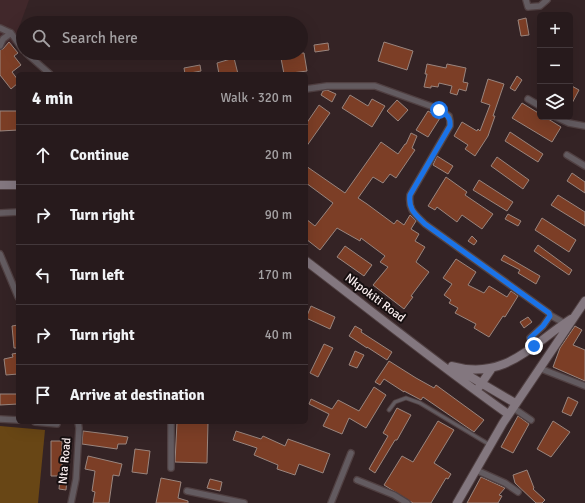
<!DOCTYPE html>
<html lang="en">
<head>
<meta charset="utf-8">
<style>
	body { margin:0; font-family:Signika,sans-serif; background:#332729; color:#f1f3f6 }
	.controls { position:absolute; right:12px; top:12px; display:grid; overflow:hidden; border-radius:6px; box-shadow:0 4px 16px #0002 }
	.controls button { width:36px; height:36px; display:grid; place-items:center; padding:0; border:0; border-bottom:1px solid #43383b; background:#271a1c; color:#f1f3f6; font:20px sans-serif }
	.stop { position:absolute; width:12px; height:12px; margin:-9px; border:3px solid #1a73e8; border-radius:50%; background:#fff }
	.stop.end { background:#1a73e8; border-color:#fff; box-shadow:0 1px 4px #0008 }
	.list { margin:0; padding:0; list-style:none }
	h2 { display:flex; justify-content:space-between; align-items:center; height:52px; margin:0; padding:0 16px; font-size:17px }
	h2 small { font-size:13px; font-weight:400; color:#a4a1a3 }
	.list li { display:grid; grid-template-columns:26px 1fr auto; gap:12px; align-items:center; box-sizing:border-box; height:60px; padding:0 16px; border-top:1px solid #43383b }
	.list b { display:block; font-size:15px; white-space:nowrap }
	.list em { font-size:13px; font-style:normal; color:#a4a1a3 }
	.icon { flex:none; width:22px; height:22px; fill:none; stroke:currentColor; stroke-width:2; stroke-linecap:round; stroke-linejoin:round }
	.map { position:relative; flex:none; width:585px; height:503px; overflow:hidden }
	.search { position:absolute; background:#271a1c; box-shadow:0 4px 16px #0002; left:16px; top:16px; width:292px; height:44px; display:flex; align-items:center; gap:10px; box-sizing:border-box; padding:0 14px; border-radius:22px; color:#a4a1a3; font-size:15px }
	.panel { position:absolute; background:#271a1c; box-shadow:0 4px 16px #0002; left:16px; top:72px; width:292px; height:352px; border-radius:6px }
	.map>svg:first-child { display:block }
</style>
</head>
<body>
<div class="map">
<svg width="585" height="503" viewBox="0 0 585 503">
	<rect width="100%" height="100%" fill="#342325"/>
	<path fill="#41282b" d="M0,0H29L0,79Z"/>
	<path fill="#684615" d="M0,426L45,430L38,503H0Z"/>
	<path fill="#7c3e26" stroke="#99857e" d="M526,18L529,35L521,36L518,20Z
		M9,42L18,53L14,56L21,65L12,72L18,80V83L11,89L0,75V50L3,49Z
		M384,42L413,51L407,70L378,61Z
		M328,43L329,50L315,52L314,45Z
		M280,53H304L307,71L284,74Z
		M234,58L238,74H219L217,63Z
		M427,64L446,68L447,64L466,68L463,82L468,83L466,91L459,89L457,95L450,93L452,86L439,83L438,87L431,86V88L424,87L427,74H425Z
		M200,65L201,71L185,74L184,68Z
		M517,76L522,80L515,91L510,88Z
		M488,79L504,84L493,116H495L488,136L475,156L465,149L468,145L454,136L462,122L477,131L478,129L480,131L490,105L481,102Z
		M570,85L579,90L570,107Z
		M327,90L336,94L332,102L321,95L323,91Z
		M350,95L368,106L372,99L385,106L372,127L342,108Z
		M397,100L408,110L398,121L387,111Z
		M522,103L540,114V117H545L561,127L552,142L512,118Z
		M319,105L330,113L306,147V124Z
		M0,111H18V130L0,131Z
		M428,111L440,118L428,137L416,130Z
		M510,132L543,154L538,162L505,141Z
		M411,133L417,136L412,148L415,150L396,178L390,174L383,183L373,177L358,198L367,204L394,224L397,220L404,225L410,215L416,221L411,229L419,234L415,241L425,247L416,262L429,272L411,296L413,297L404,309L373,285L388,267L380,262L385,256L361,238L360,241L337,228L320,250L306,239V219L315,226L333,203L306,183V166L345,193L381,142L398,154L405,144H406Z
		M437,156L453,166L448,174L433,165Z
		M497,157L529,180L523,189L491,166Z
		M572,173L585,182V193L567,181Z
		M446,177L467,192L465,195L493,214L482,229L462,215L457,222L437,207L435,210L428,206Z
		M479,180L513,202L507,211L473,190Z
		M558,195L585,212V226L551,205Z
		M508,214L521,221L518,226L505,219Z
		M542,218L576,240L569,252L535,230Z
		M472,236L477,241L474,245L468,241Z
		M538,245L572,270L569,275L534,251Z
		M345,246L372,265L364,276L337,257Z
		M504,255L540,276L536,284L518,273L520,270L501,260Z
		M456,259L476,272L468,285L484,293L489,286L507,297L511,291L518,296L505,317L503,316L489,337L474,328L476,324L455,313L458,308L449,303L451,300L444,295L452,284L443,278Z
		M311,306L335,317L330,329L306,318Z
		M528,317L532,322L524,328L520,322Z
		M18,325V348H14L12,326Z
		M355,326L362,330L361,332L392,352L387,360L367,347V348L349,336Z
		M575,326L582,330L573,345L585,350V381L553,367L560,348Z
		M324,344L333,348L318,377L310,373Z
		M355,351L364,355L357,368L349,365Z
		M18,353V374L6,375L4,359L13,357L12,354Z
		M389,361L416,378L434,388L436,385L484,420L474,432L423,397L421,400L404,391V392L384,379L380,385L375,382Z
		M374,387L386,395L366,428L349,418L342,434L323,426L329,414L309,404L311,399L332,409L338,400L359,411Z
		M0,394H18V404L0,405Z
		M568,397L578,402L571,416L562,412Z
		M397,408L411,415L397,440H395L375,473L369,469L388,436L383,433Z
		M518,416L529,424L513,453L501,447Z
		M438,421L454,430L434,463L451,474L448,479L446,478L431,503H413L384,485L402,456L413,462Z
		M553,421L570,432L551,457L537,449Z
		M177,422H208L207,463L175,462Z
		M83,431L107,434L128,437L126,444H118L117,449L82,444Z
		M236,431L261,439L263,436L285,446L288,439L330,454L323,473L299,464L295,475L277,469L278,465L254,455L257,448L233,440Z
		M51,441H62V476H51Z
		M135,449L150,451L147,474L132,472Z
		M88,456L122,464L119,476L113,475L109,503H93L95,492L92,491L95,471L85,469Z
		M527,470L534,488L533,489L545,500L542,503H536L515,483L513,475Z
		M481,477L505,488L499,495L502,496L498,503H467Z
		M161,478L181,482L178,498L188,501V503H156Z
		M60,479H67L66,490L59,489Z
		M210,479L222,482L220,491L207,488Z"/>
	<g fill="none" stroke-linecap="round" stroke-linejoin="round">
		<g stroke="#504042" stroke-width="5">
			<path id="service" d="M389,410L395,402L406,398L420,403L490,445"/>
		</g>
		<g stroke="#504042" stroke-width="8">
			<path id="minor" d="M526,0L528,7L540,6L547,0
				M0,28L11,33L23,50
				M0,46L3,39L11,33
				M26,53L50,74
				M306,89L327,86H375L439,109L449,116L450,121V126L410,195C408,210 415,214 425,224L549,313L550,316L543,326L530,338L531,341L534,346
				M528,99L540,106
				M556,117L569,123L585,126
				M567,155L585,166
				M0,213L18,212
				M0,254L18,297
				M550,315L564,323
				M539,368L585,386
				M512,407L531,420
				M0,419L18,420
				M35,422L57,424
				M171,468V422
				M476,470L505,483L518,492
				M357,480L394,495L407,503
				M187,491L244,503
				M71,503L76,479L79,428L78,422
				M331,503L351,453"/>
		</g>
		<g stroke="#504042" stroke-width="10">
			<path id="secondary" d="M0,185H18
				M306,261C373,312 439,365 508,414
				M452,366C505,381 531,345 571,319
				M459,370L515,403
				M479,387L492,368
				M457,503L503,423L585,301"/>
		</g>
		<use href="#service" stroke="#635b60" stroke-width="3"/>
		<use href="#minor" stroke="#635b60" stroke-width="5.5"/>
		<use href="#secondary" stroke="#83777f" stroke-width="8"/>
	</g>
	<g fill="none" stroke-linecap="round" stroke-linejoin="round">
		<path stroke="#1a73e8" stroke-width="5" d="M439,110C446,114 451,117 450,126L410,195C408,209 415,214 425,224L549,313L550,316L543,326L530,338V341L534,346"/>
	</g>
	<g text-anchor="middle" dominant-baseline="central" stroke-width="4" stroke-linejoin="round" paint-order="stroke">
		<g font-size="12" fill="#fdf1f2" stroke="#160f10">
			<text transform="translate(375 298) rotate(37)">Nkpokiti Road</text>
			<text transform="translate(65 461) rotate(-85)">Nta Road</text>
		</g>
	</g>
</svg>
<div class="controls">
<button>+</button>
<button>−</button>
<button><svg class="icon" aria-label="layers" viewBox="0 0 24 24"><path d="M12 4l9 5-9 5-9-5zM3 14l9 5 9-5"/></svg></button>
</div>
<div class="stop" style="left:439px;top:110px"></div>
<div class="stop end" style="left:534px;top:346px"></div>
<div class="search"><svg class="icon" aria-label="search" viewBox="0 0 24 24"><circle cx="10" cy="10" r="6"/><path d="M15 15l6 6"/></svg>Search here</div>
<section class="panel">
<h2>4 min<small>Walk · 320 m</small></h2>
<ul class="list">
<li><svg class="icon" aria-label="ahead" viewBox="0 0 24 24"><path d="M12 20V5M6 11l6-6 6 6"/></svg><div><b>Continue</b></div><em>20 m</em></li>
<li><svg class="icon" aria-label="right" viewBox="0 0 24 24"><path d="M7 20v-9h11M14 6l5 5-5 5"/></svg><div><b>Turn right</b></div><em>90 m</em></li>
<li><svg class="icon" aria-label="left" viewBox="0 0 24 24"><path d="M17 20v-9H6M10 6l-5 5 5 5"/></svg><div><b>Turn left</b></div><em>170 m</em></li>
<li><svg class="icon" aria-label="right" viewBox="0 0 24 24"><path d="M7 20v-9h11M14 6l5 5-5 5"/></svg><div><b>Turn right</b></div><em>40 m</em></li>
<li><svg class="icon" aria-label="arrive" viewBox="0 0 24 24"><path d="M6 21V4h12l-3 4 3 4H6"/></svg><div><b>Arrive at destination</b></div></li>
</ul>
</section>
</div>
</body>
</html>
